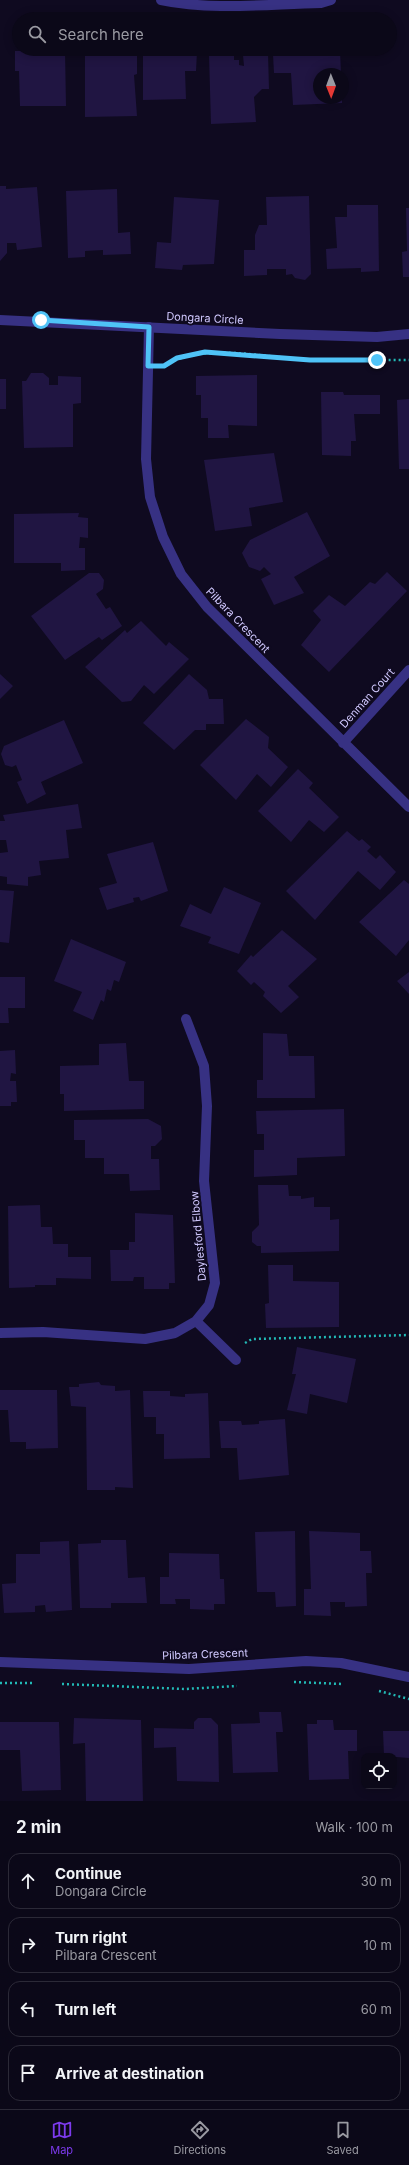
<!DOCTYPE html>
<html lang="en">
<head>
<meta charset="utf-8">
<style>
	body { margin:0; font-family:Inter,sans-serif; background:#191625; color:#f1f3f6 }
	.controls { position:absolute; right:12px; bottom:12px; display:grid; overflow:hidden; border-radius:8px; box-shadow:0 2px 10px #0003 }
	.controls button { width:36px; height:36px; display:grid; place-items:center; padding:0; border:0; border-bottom:1px solid #2b2937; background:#0b0818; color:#f1f3f6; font:20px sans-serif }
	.compass { position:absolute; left:313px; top:68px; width:36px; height:36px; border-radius:50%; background:#0b0818; box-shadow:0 2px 10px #0003; rotate:179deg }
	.stop { position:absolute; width:12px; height:12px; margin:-9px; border:3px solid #4fc3f7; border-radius:50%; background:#fff }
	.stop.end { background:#4fc3f7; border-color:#fff; box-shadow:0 1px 4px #0008 }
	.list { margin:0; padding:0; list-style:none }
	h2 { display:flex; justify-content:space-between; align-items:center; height:52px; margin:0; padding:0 16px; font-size:17px }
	h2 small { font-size:13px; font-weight:400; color:#9a9aa2 }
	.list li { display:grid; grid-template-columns:26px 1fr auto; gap:12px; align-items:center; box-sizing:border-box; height:56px; margin:0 8px 8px; padding:0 8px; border:1px solid #2b2937; border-radius:12px }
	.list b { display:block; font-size:15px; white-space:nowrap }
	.list p { margin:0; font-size:13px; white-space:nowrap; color:#9a9aa2 }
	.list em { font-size:13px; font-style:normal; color:#9a9aa2 }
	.icon { flex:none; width:22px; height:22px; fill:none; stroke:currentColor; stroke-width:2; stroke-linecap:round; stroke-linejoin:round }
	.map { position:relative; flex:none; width:409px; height:1801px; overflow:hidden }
	.search { position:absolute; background:#0b0818; box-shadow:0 2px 10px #0003; left:12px; right:12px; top:12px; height:44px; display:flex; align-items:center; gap:10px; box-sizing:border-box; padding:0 14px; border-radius:22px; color:#9a9aa2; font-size:15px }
	.sheet { height:308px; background:#0b0818 }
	nav { display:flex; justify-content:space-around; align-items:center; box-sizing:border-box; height:56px; border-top:1px solid #2b2937; background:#0b0818; font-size:11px; color:#9a9aa2 }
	nav a { display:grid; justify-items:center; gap:2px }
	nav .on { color:#7c3aed }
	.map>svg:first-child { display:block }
</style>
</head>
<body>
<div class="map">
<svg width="409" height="1801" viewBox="0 0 409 1801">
	<rect width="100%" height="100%" fill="#0f0a20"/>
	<path fill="#201542" d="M73,49H137V74L134,75L137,116L85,117V52H73Z
		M65,50L66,106H20L19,71H15V51Z
		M340,50L341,74H319V98H342V103L293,105L291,73H274L273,55H307V51Z
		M143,52H197L196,71H185L186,99L143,100Z
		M213,52L234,53V60H239V65L244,66L243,55L268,53L269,89H262L254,97L256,122L211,124L209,55H213Z
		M0,186H6V189L37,187L42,247L17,250L16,243H7V253L0,261Z
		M117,189L118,233L130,232L131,254L103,255V250L85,251V257L68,258L66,191Z
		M309,196L311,274L305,280L295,278L292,274L286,275V269H267V275L244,276V250H255V235L259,225H267L266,197Z
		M174,197L219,200L214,264L183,265L182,270L155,268L157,242L171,243Z
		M347,205H378L379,271L361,272V268L327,269L326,249L337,248L335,217H347Z
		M406,208H409V277H403L402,252L407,251Z
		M31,373H43L49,378V385H58V376L81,377V403L73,404V447L24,448L22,381H26Z
		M257,375V426L228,425L229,438H208V418H201V395H196V376Z
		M0,379H6V409H0Z
		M321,392H343L344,395H380V414H354L356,441H351V456L322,455Z
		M409,399V469H399L397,400Z
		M274,453L283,502L249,508L252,526L215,531L204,460Z
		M307,512L330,556L294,577L304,593L274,605L261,579L271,574L264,567L260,571L249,567L242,553L250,540Z
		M79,513L78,517L88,518V538L80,537L79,548H85V570L61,571V563H14V514Z
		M387,572L407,591L329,672L301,645L321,620L313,611L329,595L345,606L370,582L375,584Z
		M89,573H99L104,580L103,589L96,594L106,609L110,607L122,626L102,640L99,637L65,660L31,616Z
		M141,621L166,646L169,642L189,659L154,694L144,685L131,701L122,702L85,667L125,630L127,633Z
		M0,674L13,686L0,699Z
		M189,674L207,690L209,699H223L224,724H206V730H195L174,750L143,723Z
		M246,719L269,737L268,748L288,767L271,787L257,774L236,800L200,765Z
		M64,720L83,763L41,782L46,794L27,804L17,782L22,780L16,765L12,767L5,765L1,754L4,746Z
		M298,769L313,783L309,788L339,817L324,832L309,820L291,842L258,811Z
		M78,804L82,828L66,830L69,858L39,861L41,875L28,877V886L7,884V877L0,876V853L8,852L6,840H0V821H5L3,815Z
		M347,831L359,841L362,839L371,847L367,851L376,859L380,855L396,872L380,890L358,871L315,920L286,891Z
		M153,842L168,891L141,901L139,897L133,898L134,902L107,910L99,888L117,883L107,854Z
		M404,880L409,884V940L396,956L359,922Z
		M224,887L261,903L239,954L208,943L211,937L180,926L190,904L211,914Z
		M0,890L14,891L9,943L0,942Z
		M282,930L317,959L288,986L299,997L281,1013L263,996L265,992L254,982L251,985L237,971L251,955L253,957Z
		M71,939L126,962L119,982L114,980L111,991L107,989L104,1002L101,1000L93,1020L73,1011L82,992L54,981Z
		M409,972V994L397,981Z
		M0,977H25V1008H8L9,1023H0Z
		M263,1033L287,1034L289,1056H314L315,1098H257V1080H263Z
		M126,1043L129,1081H144V1109L64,1111V1094H60V1066L99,1065V1044Z
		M15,1050L16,1074L11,1073L10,1081H16L17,1102H11V1106H0V1051Z
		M344,1109L345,1156L297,1158V1175L254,1177V1150H264V1134H257L256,1111Z
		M148,1119L161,1126L162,1139L155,1146H151V1159H159L160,1190L130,1191L129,1174H104V1158H85V1140H74V1120Z
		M258,1185H288L289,1196H301V1199L314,1197V1207H330V1220L339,1219V1251L261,1253V1246H257L252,1242V1232L259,1225Z
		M40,1205L41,1227H52L53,1244H68V1257H91V1279L56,1278V1285H35V1287L9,1288L8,1206Z
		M135,1213L173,1215L175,1283H169V1289H144V1277H134L133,1281H111L110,1250H129V1242H135Z
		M268,1265H293V1281L339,1282V1327L266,1328L265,1304L269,1303Z
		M297,1347L356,1359L347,1403L310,1394L307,1414L287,1410L296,1374H292Z
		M99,1382L101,1385L115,1386V1391L130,1390L133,1488L115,1487V1490H87L86,1407L71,1406L69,1387H79V1384Z
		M0,1390H57L58,1448L26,1449V1442H10L8,1410H0Z
		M143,1391H170V1396L185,1397V1394L208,1393L210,1458L164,1459V1434H156V1417H144Z
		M285,1419L289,1475L239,1480L237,1448H221L219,1421H241L242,1425L259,1424V1421Z
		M295,1531L296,1606L276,1607L275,1592H257L255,1532Z
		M309,1531L360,1533V1551H371L372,1573H366L367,1606L345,1607V1602H330L331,1616L304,1615V1589H311Z
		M101,1540H126L128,1578L145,1577L147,1603H111V1608H80L78,1544L101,1543Z
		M69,1541L72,1610L46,1612L45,1605L35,1606V1612L4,1613L2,1584L16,1583V1554H40V1542Z
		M169,1553L219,1554L220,1579H224L225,1604H214V1610L190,1609V1599H175L176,1604H160V1577H169Z
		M259,1712H281L283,1732H276L278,1772L233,1773L231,1724L260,1723Z
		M74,1718L141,1720L143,1801H86L85,1743L73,1744Z
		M198,1718H211L218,1725L219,1782L177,1781L176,1747L154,1748V1728L194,1729V1722Z
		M317,1720H333L334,1730H357V1751H348L349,1779L309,1780L307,1724H317Z
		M0,1722H59L61,1790L22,1791L20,1750H0Z
		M383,1731H409V1758L384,1756Z"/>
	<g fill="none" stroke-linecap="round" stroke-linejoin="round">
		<path stroke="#22bab6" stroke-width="2.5" stroke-dasharray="2 3" stroke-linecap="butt" d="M166,365C203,342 268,358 311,360C343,361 376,360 409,360
			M245,1343L252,1339L409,1335
			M294,1682L343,1684
			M0,1683H35
			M62,1684L185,1689L237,1686
			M379,1691L409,1699"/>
		<path stroke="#373183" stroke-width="10" d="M161,0C213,11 268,4 321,3L331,0
			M149,327L146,459L150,497L163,537L181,574L207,607L409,807
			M343,743L409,670
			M196,1321L236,1360
			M0,1333L43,1332L145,1339L175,1333L196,1321L209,1305L215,1283L204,1181L207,1106L204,1066L186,1019
			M0,1662L189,1669L306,1661L341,1663L409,1677"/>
		<path stroke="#373183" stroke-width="10" d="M0,320L280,334L377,337L409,334"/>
	</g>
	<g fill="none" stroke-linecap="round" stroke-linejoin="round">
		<path stroke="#4fc3f7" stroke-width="5" d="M41,320L149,327L148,366H164L177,358L205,352L310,360H377"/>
	</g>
	<g text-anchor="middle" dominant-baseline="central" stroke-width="4" stroke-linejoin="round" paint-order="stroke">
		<g font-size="11" fill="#d1c9ff" stroke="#0f0a20">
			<text transform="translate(205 318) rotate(3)">Dongara Circle</text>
			<text transform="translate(238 620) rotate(46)">Pilbara Crescent</text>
			<text transform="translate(367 698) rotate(-48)">Denman Court</text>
			<text transform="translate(198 1236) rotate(-95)">Daylesford Elbow</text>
			<text transform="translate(205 1654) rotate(-2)">Pilbara Crescent</text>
		</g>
	</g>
</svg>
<div class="controls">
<button><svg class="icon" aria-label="locate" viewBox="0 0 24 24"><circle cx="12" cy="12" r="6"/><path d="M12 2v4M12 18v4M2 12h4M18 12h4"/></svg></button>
</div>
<svg class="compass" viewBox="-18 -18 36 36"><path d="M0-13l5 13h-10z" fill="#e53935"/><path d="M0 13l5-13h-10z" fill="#9a9aa2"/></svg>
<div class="stop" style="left:41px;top:320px"></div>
<div class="stop end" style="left:377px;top:360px"></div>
<div class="search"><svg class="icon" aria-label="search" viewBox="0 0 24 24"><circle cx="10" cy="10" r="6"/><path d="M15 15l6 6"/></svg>Search here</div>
</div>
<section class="sheet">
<h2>2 min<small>Walk · 100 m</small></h2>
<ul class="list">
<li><svg class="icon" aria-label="ahead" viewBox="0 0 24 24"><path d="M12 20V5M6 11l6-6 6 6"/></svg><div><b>Continue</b><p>Dongara Circle</p></div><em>30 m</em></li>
<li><svg class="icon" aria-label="right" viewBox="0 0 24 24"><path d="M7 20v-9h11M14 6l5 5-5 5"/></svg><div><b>Turn right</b><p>Pilbara Crescent</p></div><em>10 m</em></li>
<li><svg class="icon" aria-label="left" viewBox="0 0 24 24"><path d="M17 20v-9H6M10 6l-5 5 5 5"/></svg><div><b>Turn left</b></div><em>60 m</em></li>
<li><svg class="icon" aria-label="arrive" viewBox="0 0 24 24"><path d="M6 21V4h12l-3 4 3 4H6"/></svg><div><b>Arrive at destination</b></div></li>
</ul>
</section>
<nav>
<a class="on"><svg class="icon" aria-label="map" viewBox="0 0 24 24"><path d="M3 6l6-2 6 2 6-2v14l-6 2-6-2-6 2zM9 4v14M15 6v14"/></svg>Map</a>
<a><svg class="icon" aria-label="directions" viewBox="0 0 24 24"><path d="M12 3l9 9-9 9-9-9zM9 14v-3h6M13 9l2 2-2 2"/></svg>Directions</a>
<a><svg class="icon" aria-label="saved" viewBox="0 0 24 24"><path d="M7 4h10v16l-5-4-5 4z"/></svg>Saved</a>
</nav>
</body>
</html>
